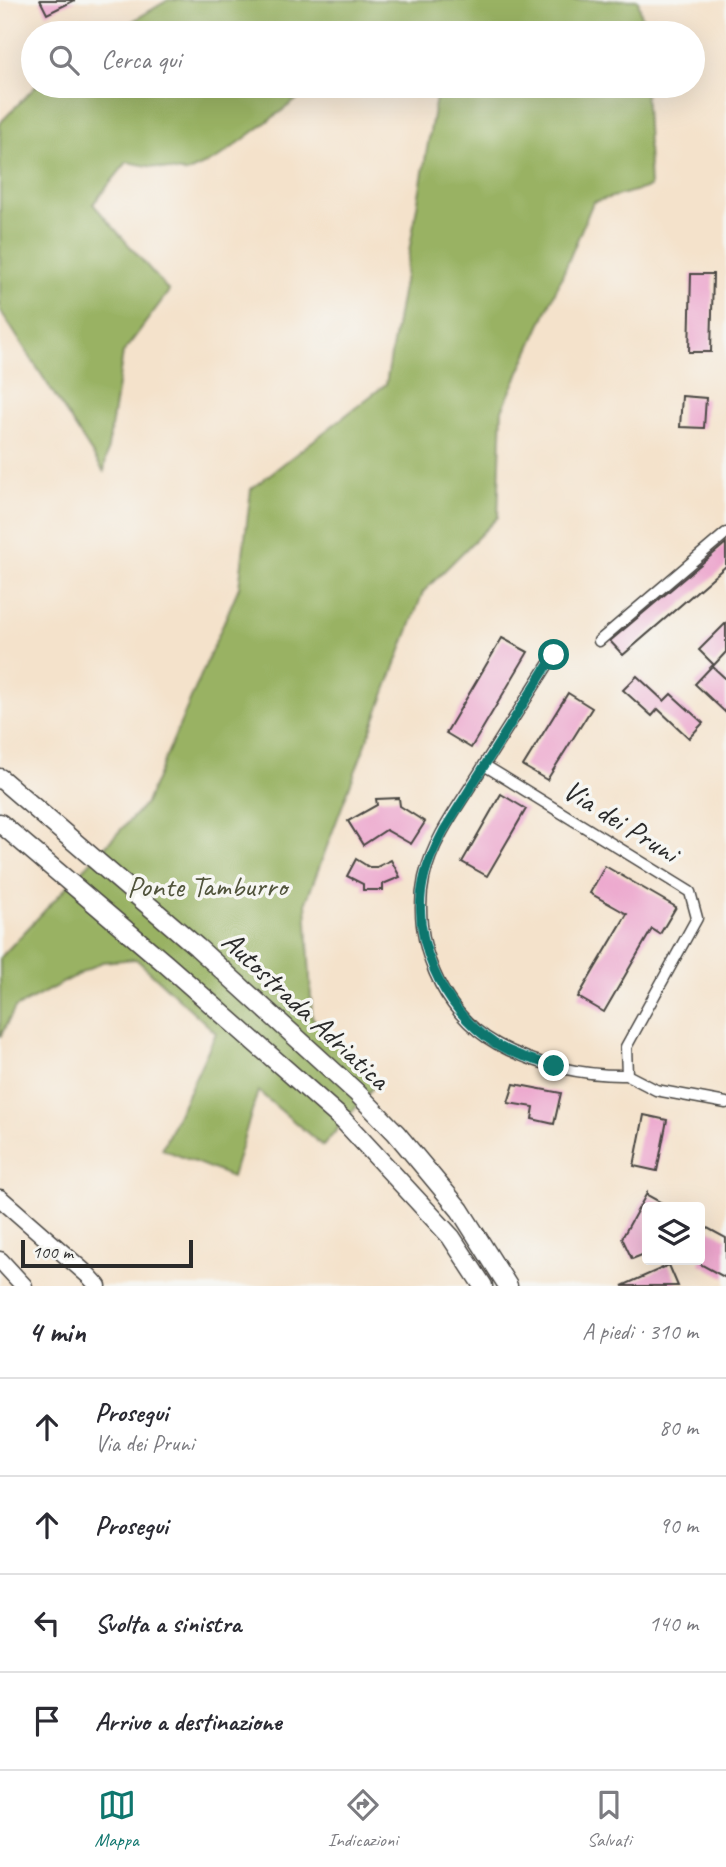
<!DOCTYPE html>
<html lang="it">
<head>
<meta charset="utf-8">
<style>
	body { margin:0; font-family:Caveat,sans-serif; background:#f2f2f3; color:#2b2b33 }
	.controls { position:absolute; right:21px; bottom:21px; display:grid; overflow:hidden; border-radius:7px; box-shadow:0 7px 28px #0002 }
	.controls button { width:63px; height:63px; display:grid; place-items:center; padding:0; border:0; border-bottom:2px solid #e1e1e2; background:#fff; color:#2b2b33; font:35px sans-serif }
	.scale { position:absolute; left:21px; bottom:18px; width:172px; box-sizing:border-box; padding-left:7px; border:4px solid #2b2b2b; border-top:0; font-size:19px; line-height:24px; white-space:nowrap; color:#2b2b2b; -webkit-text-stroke:5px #f6f6f2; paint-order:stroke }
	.stop { position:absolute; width:21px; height:21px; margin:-16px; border:5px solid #0f766e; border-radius:50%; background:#fff }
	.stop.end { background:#0f766e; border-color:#fff; box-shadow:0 2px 7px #0008 }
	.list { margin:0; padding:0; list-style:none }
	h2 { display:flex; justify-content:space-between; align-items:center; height:91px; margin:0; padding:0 28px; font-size:30px }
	h2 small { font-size:23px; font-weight:400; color:#7c7c81 }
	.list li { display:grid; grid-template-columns:46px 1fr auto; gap:21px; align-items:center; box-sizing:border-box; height:98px; padding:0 28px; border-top:2px solid #e1e1e2 }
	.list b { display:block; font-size:26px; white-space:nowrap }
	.list p { margin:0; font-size:23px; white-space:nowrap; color:#7c7c81 }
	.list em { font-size:23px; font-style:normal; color:#7c7c81 }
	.icon { flex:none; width:38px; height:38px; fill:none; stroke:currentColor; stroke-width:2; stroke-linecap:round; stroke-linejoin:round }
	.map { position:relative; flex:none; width:726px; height:1286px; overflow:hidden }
	.search { position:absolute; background:#fff; box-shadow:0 7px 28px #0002; left:21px; right:21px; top:21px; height:77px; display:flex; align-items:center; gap:18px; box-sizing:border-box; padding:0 24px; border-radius:38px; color:#7c7c81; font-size:26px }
	.sheet { height:483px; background:#fff }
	nav { display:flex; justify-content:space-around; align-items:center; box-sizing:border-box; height:98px; border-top:2px solid #e1e1e2; background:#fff; font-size:19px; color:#7c7c81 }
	nav a { display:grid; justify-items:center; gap:4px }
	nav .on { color:#0f766e }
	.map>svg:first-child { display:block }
</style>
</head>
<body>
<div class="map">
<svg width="726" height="1286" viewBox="0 0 726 1286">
	<rect width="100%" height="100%" fill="#f6f6f2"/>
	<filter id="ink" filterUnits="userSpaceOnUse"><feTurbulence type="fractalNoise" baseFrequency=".0143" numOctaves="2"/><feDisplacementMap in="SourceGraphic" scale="14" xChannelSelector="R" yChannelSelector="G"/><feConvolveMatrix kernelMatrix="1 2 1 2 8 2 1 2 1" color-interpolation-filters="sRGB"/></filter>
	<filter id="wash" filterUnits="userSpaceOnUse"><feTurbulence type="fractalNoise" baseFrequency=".00686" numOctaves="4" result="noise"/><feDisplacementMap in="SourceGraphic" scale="28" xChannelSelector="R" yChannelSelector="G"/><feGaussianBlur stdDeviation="1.57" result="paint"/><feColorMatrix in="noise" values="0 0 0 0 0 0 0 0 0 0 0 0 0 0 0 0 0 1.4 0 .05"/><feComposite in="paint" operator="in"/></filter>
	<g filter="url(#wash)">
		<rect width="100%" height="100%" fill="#f4e2cb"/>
		<path fill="#99b263" stroke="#626e47" stroke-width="2" d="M168,0H638L643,22V33H113Z
			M36,86H321L311,89L217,159L186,173L127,162L93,204L169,291L123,353L104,472L0,310V123Z
			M438,86H645L650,187L593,202L557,288L502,410L498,517L423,592L306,902L312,1017L376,1084L323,1146L258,1091L232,1177L162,1149L216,1033L136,959L102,962L15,1008L0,1037V958L146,803L239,587L251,489L386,384Z"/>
		<g id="blocks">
			<path fill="#eca4cc" d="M40,0H75L47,14Z
				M691,274H713L711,352H689Z
				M682,396L706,398L704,428L680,427Z
				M726,543V566L623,655L610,641Z
				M726,623V652L714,665L699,650Z
				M502,638L528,652L471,748L446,733Z
				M712,666L726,679V713L695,684Z
				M637,676L664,701L671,694L703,723L689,738L658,709L652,716L623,690Z
				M568,693L592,708L547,780L523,766Z
				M501,794L526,809L487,876L462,862Z
				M399,798L400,806L425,822L411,844L386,830L363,845L348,821L377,805L376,799Z
				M356,859L369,867H377L391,860L400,877L383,884V890H363V884L347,876Z
				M605,866L676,907L660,934L652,929L604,1012L578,997L627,914L590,893Z
				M514,1084L561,1093L554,1124L532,1119L534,1107L508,1103Z
				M644,1115L667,1120L657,1171L634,1166Z
				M647,1193V1195L669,1207H647V1253L632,1259L622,1238Z
				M700,1224L726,1238V1278L700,1264Z
				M669,1265L678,1286H622Z"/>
		</g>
	</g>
	<g filter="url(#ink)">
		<use href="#blocks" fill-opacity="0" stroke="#494643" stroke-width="2"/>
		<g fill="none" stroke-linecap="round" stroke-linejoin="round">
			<g stroke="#494643" stroke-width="13">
				<path id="minor" d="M599,641L726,533
					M554,655L484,765L690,892L697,918L626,1047L627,1075L656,1090L726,1103
					M484,765C463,800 433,837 424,878C411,940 441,1013 497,1044C535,1065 584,1076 627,1075"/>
			</g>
			<g stroke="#494643" stroke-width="19">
				<path id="trunk" d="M0,1198L89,1276L98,1286
					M0,1260L24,1286"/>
			</g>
			<g stroke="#494643" stroke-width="21">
				<path id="motorway" d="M0,778L197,947L356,1092L396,1133L460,1210L508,1286
					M0,823L167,965L343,1120L451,1237L483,1286"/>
			</g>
			<use href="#minor" stroke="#fff" stroke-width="10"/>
			<use href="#trunk" stroke="#fff" stroke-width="16"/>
			<use href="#motorway" stroke="#fff" stroke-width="18"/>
		</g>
	</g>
	<g fill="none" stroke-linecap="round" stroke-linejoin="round" filter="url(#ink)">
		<path stroke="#0f766e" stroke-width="9" d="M554,655L444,830C437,844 429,858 425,874C408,937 442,1008 494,1043C512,1054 534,1060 554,1066"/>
	</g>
	<g text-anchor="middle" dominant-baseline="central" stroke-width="7" stroke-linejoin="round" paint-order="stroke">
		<g font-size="30" fill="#2b2b2b" stroke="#f6f6f2">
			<text transform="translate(621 821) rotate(32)">Via dei Pruni</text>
			<text transform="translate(306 1010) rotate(43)">Autostrada Adriatica</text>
		</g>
		<g font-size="30" fill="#51543c" stroke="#f6f6f2">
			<text x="207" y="886">Ponte Tamburro</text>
		</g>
	</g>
</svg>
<div class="controls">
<button><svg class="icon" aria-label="layers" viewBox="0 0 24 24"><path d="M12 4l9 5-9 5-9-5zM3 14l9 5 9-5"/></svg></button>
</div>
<div class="scale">100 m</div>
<div class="stop" style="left:554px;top:655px"></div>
<div class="stop end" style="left:554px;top:1066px"></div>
<div class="search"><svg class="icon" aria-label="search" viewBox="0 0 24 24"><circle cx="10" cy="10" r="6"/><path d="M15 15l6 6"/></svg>Cerca qui</div>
</div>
<section class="sheet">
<h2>4 min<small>A piedi · 310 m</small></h2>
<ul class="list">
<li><svg class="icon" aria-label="ahead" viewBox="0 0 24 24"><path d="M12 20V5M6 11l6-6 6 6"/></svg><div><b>Prosegui</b><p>Via dei Pruni</p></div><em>80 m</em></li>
<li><svg class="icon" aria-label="ahead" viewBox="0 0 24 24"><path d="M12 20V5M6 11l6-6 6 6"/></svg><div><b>Prosegui</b></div><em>90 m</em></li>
<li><svg class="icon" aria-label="left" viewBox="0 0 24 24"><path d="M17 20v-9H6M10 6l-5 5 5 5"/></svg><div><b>Svolta a sinistra</b></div><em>140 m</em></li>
<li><svg class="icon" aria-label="arrive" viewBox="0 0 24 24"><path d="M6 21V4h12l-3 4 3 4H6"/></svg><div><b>Arrivo a destinazione</b></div></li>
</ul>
</section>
<nav>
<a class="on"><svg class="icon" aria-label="map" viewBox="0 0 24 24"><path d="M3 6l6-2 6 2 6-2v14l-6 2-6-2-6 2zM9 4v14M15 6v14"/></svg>Mappa</a>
<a><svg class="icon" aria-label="directions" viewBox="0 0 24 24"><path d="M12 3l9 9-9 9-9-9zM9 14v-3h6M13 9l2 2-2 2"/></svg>Indicazioni</a>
<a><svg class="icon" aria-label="saved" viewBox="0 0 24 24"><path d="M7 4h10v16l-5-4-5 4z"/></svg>Salvati</a>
</nav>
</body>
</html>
